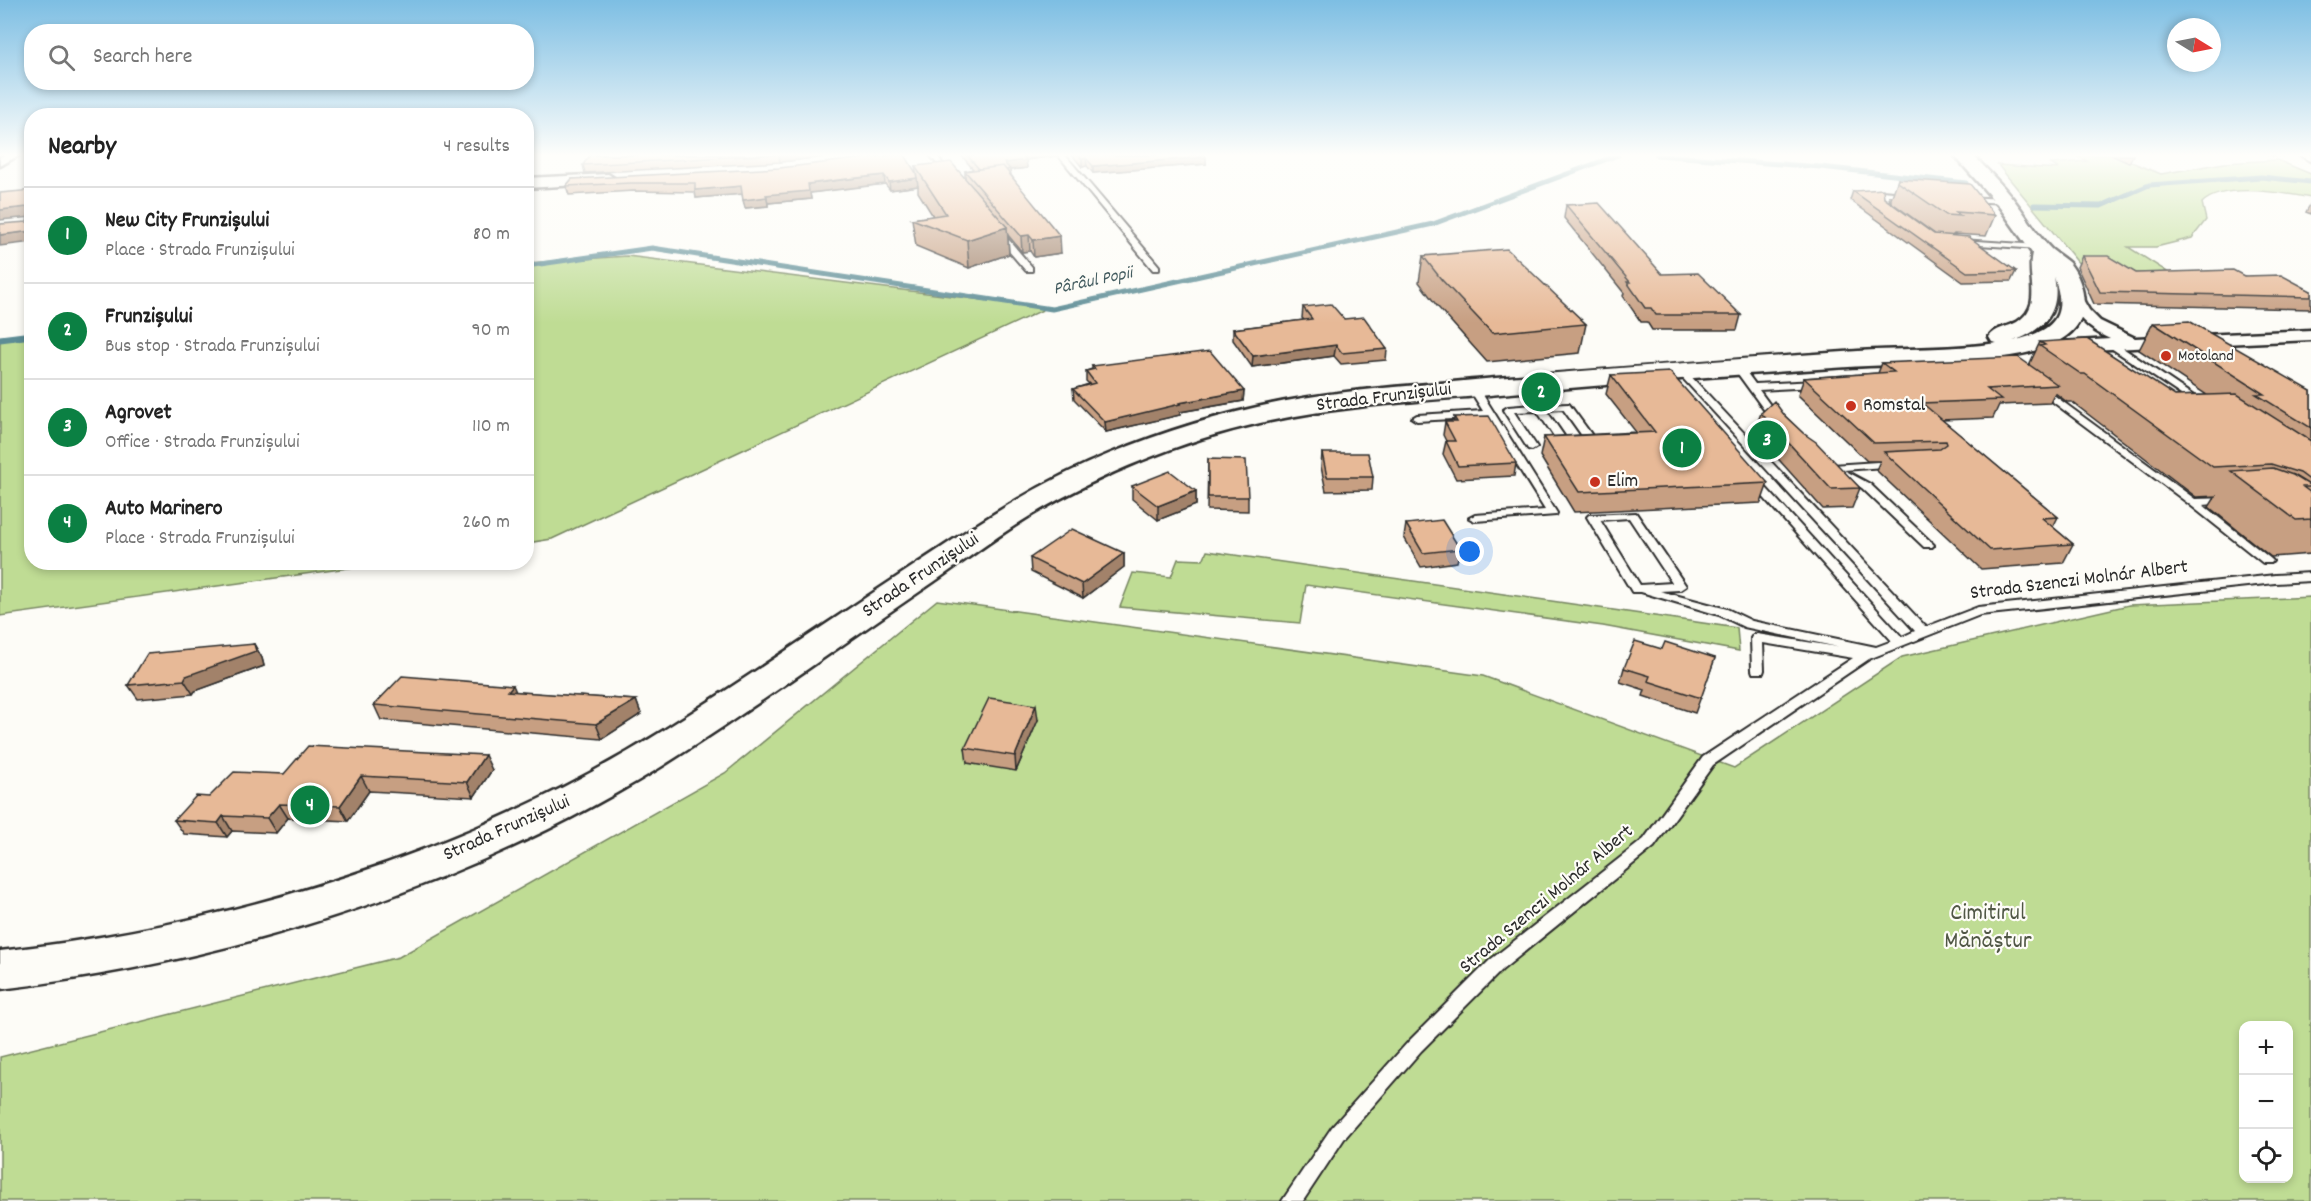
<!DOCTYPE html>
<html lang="en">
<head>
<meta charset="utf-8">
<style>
	body { margin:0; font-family:Dekko,sans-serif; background:#f6f6f6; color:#222 }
	.controls { position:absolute; right:18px; bottom:18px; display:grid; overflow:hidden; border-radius:12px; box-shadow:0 3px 9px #0003 }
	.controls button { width:54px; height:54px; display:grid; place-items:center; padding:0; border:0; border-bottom:2px solid #e0e0e0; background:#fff; color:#222; font:30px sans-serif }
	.compass { position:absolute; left:2167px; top:18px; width:54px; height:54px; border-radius:50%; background:#fff; box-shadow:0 3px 9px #0003; rotate:100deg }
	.you { position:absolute; left:1470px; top:552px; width:21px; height:21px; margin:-15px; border:4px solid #fff; border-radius:50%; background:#1a73e8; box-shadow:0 0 0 9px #1a73e833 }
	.badge { display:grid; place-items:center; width:39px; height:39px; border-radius:50%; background:#0b8043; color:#fff; font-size:20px; font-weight:700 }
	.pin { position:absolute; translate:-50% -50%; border:3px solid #fff; box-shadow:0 2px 6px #0006 }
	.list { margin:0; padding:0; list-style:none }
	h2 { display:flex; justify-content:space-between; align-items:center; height:78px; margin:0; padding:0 24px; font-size:26px }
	h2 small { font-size:20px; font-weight:400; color:#767676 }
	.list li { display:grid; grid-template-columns:39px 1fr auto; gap:18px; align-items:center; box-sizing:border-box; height:96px; padding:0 24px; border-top:2px solid #e0e0e0 }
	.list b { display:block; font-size:22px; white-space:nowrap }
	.list p { margin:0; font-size:20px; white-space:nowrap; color:#767676 }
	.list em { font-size:20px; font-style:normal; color:#767676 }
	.icon { flex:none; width:33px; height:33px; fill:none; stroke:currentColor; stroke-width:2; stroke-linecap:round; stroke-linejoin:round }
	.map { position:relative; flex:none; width:2311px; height:1201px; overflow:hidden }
	.search { position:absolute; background:#fff; box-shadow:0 3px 9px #0003; left:24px; top:24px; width:510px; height:66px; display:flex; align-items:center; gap:15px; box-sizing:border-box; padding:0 21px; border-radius:24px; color:#767676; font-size:22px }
	.panel { position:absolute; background:#fff; box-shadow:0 3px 9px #0003; left:24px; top:108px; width:510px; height:462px; border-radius:24px }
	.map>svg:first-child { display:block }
</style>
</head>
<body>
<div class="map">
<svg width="2311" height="1201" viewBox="0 0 2311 1201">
	<rect width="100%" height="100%" fill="#fdfcf7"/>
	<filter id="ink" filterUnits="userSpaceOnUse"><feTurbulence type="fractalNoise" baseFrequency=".0167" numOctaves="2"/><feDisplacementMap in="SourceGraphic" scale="12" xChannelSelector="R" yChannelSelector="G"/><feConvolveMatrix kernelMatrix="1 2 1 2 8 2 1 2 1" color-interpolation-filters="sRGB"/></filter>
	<g filter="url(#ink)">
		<path fill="#bfdc94" stroke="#758460" stroke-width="1.5" fill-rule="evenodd" d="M2075,155H2114L2161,174L2224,163L2277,160L2311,174V198C2285,193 2222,182 2202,203L2206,220L2192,238L2156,247H2128L2210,299L2080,265L1998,165L2059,169L2051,164L2087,161Z
			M627,256L1047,308L552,539L527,543V263Z
			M31,335L32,562L384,563L0,616V341Z
			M1207,551L1737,628L1739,651L1603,626L1306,585L1300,623L1120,607L1133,573L1171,577L1178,559L1203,560Z
			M2311,597V1201H0V1057L399,957L725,773L937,600L1483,676L1734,768L1902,657L2129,605ZM2244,1026H2288V1178H2244Z"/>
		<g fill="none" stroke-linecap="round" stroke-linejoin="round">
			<path stroke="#5d8c95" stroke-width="5" d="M1657,155L1821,167L1966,183
				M2034,205L2101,206L2149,185L2261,177L2311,182
				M526,266L652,248L1052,309L1433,224L1618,155"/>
			<path stroke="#5d8c95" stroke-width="7" d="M0,339L32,335"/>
			<g stroke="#2b2b2b" stroke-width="4">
				<path id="service" d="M930,155H936L951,174V176H947Z
					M1058,155H1065L1159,266V270H1153Z
					M1881,191L1908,193L1912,195L1908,197L1888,195L1889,203L1898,210L1894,212L1881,204Z
					M1965,197L2005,199L2009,201L2005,203L1968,201L1964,199Z
					M996,232H1002L1032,267V271H1026L996,236Z
					M1961,240L2039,245L2043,247L2039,249L1964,244H1961Z
					M2111,341L2114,342L2207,405L2202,408L2199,407L2108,346L2107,344Z
					M1738,364L1741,365L1755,384L1816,381L1821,384L1816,387L1759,390L1781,420L1776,423L1773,422L1733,367Z
					M1681,368L1684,369L1926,627L1978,607L2275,575L2311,573V581L2275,583L1980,615L1869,659L1713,765L1654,847L1502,970L1421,1051L1344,1139L1303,1201H1282L1332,1127L1409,1041L1490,960L1644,839L1703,757L1853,658L1763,643L1764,670L1763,673H1753L1752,670L1751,638L1753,635L1757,634L1838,647L1744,627L1719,615L1641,592H1632L1587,517L1589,515L1636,513L1686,586L1680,590L1660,591L1727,609L1752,621L1876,647L1892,641L1749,481L1754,478L1758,479L1902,637L1915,631L1678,373V369ZM1629,518L1672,583L1640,585L1600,520Z
					M1522,380L1525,381L1542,405L1569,404L1599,445L1598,447H1590L1563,409L1546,410L1571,446L1566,449L1562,448L1537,411L1514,412L1537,447L1532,450L1528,449L1503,410L1508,407L1533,405L1517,383Z
					M1473,384L1478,387L1557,513L1556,515L1475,521L1469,518L1475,515L1545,510L1487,417L1417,421L1412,418L1417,415L1483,411L1468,387Z
					M2040,385L2195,499L2232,498L2233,500L2228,503L2203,505L2271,559L2273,561L2271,563H2263L2189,504L2037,390L2035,388Z
					M1893,461L1897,462L1898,464L1897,466L1844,470L1870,484L1932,543L1934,545L1932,547H1924L1862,488L1827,468L1832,465Z"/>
			</g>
			<g stroke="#2b2b2b" stroke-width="5">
				<path id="minor" d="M4,155H19L0,166V157Z
					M2300,155H2311V161Z
					M2072,289L2078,291L2089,310L2100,321L2135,338L2311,330V340L2067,351L2059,346L2061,342L2110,339C2087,329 2076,315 2064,294Z"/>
			</g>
			<g stroke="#2b2b2b" stroke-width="5">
				<path id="tertiary" d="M608,174L616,179L614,183L526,188V178Z"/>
			</g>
			<g stroke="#2b2b2b" stroke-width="5">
				<path id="secondary" d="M1954,155H1973C1987,170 2002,184 2014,200C2027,216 2037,235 2051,249C2054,252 2068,261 2070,264C2082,279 2089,305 2079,322C2068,342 2038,351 2016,355C1957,367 1894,363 1833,368C1715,376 1597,385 1479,396C1405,402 1332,407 1260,423C1183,440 1101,474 1033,514C995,537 959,565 922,590C844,643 768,698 689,749C487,881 239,961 0,989V951C232,925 466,854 664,730C749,677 831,620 915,565C977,524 1039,482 1109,454C1184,423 1266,401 1346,392C1396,386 1446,383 1496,378C1616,368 1737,359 1858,351C1904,348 1951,350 1997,343L1992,342L1989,337C1995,328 2008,327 2017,322C2044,305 2026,278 2032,253L1998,205ZM2054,277C2069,318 2052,331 2013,341C2045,330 2061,311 2054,277Z"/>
			</g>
			<use href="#service" fill="#fdfcf7" fill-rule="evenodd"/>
			<use href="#minor" fill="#fdfcf7" fill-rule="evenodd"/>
			<use href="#tertiary" fill="#fdfcf7" fill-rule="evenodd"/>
			<use href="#secondary" fill="#fdfcf7" fill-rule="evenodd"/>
		</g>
		<path fill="#c79f82" stroke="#2b2b2b" stroke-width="1.5" d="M590,155H841L780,162L585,173L583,165Z
			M961,155H1057L1056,156L1026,160L1027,168L1010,170L1011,175L1061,253L1034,257L1030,251L1022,252L1008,235L1009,254L969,268L916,246L912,219L933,216L918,192V186L890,190L885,184L839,189L810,193L811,199L768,203V206L745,208L742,194L696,198L695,192L633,191L569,195L566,186L572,179L916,173L915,166L965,178V171L973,169Z
			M1072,155H1205L1206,157V164L1093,173L1087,166L1082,167Z
			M2111,155H2133L2129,163Z
			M2269,155H2288L2272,156Z
			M1898,179L1995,215L1986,236L1954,234L1953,235L2016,271L2011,281L1963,282L1850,200L1853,191L1884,198L1935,234L1891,202V199Z
			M2311,203V214L2306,212Z
			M1566,205L1662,274L1741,315L1737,330H1652L1647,322H1641L1623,296L1624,293L1564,218Z
			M1423,256L1586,324L1580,353L1487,362L1437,306L1419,282Z
			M2082,256L2136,273L2244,276L2311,291V309L2094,304L2077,267Z
			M1303,307L1344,319L1387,349L1386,360L1341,364L1334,356L1252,367L1233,340V329L1304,320L1302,318Z
			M2153,323L2311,391V554L2271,557L2209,507L2216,496L2196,497L2072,402H2067L2055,393L2050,403L1999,405L1993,418L1942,420L2058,517L2053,527L2073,544L2063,563L1981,569L1876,470L1880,461H1867L1798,395L1804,378L1878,373L1882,363L2029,365L2040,342L2175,396L2207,395L2139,350Z
			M1092,366L1244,391L1243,401L1180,412V415L1106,432L1074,399L1073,389L1089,384L1086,381V371L1092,369Z
			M1611,375L1768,483L1761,503L1574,512L1540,456L1544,437L1636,432L1606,394Z
			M1761,413L1785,416L1860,488L1852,508L1823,509L1754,432Z
			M1454,417L1516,463L1514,476L1456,479L1443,454L1446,441L1443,435L1445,422H1454Z
			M1322,453L1373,477L1372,490L1326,491L1321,467Z
			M1208,459L1248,497V511L1207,510Z
			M1132,486L1196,491V505L1158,520L1132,499Z
			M1406,524L1460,549L1457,562L1421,567L1404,537Z
			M1124,553V567L1083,598L1031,572L1030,558Z
			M254,644L262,658L264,666L195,691L193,694L138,699L128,685Z
			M1662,649L1715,658L1695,713L1643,696L1645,690L1620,682L1624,668Z
			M515,692L636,700L641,714L602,739L381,720L374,705Z
			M1038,720L1016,771L967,763L965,748Z
			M492,770L474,797L369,791L348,821L288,818L276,833L232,831L227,837L184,834L174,820L209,797L284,774Z"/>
		<path fill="#a2826a" stroke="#2b2b2b" stroke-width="1.5" d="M779,155H841L780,162Z
			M1021,155H1057L1056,156L1021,160Z
			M1206,157V164L1093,173V166Z
			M1086,158L1087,166L1082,167V159Z
			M1026,160L1027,168L1010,170L1011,177L983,181L1004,163Z
			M884,175L885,184L810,193L811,199L768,203L766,195L808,184Z
			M917,178L918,186L890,190L889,182Z
			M741,186L743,194L696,198L695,190Z
			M767,197L768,206L745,208L743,200Z
			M27,207L32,217L0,220V210Z
			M1007,227L1009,254L969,268L967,240Z
			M32,231V242L0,246V235Z
			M1029,235L1030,251L1022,252L1021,236Z
			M1060,236L1061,253L1034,257L1033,240Z
			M1336,345L1334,356L1252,367L1253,356Z
			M1244,391L1243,401L1180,412V415L1106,432L1105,422L1179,403Z
			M1196,491V505L1158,520V506Z
			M1124,553V567L1083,598L1082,584Z
			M254,644L262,658L264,666L195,691L193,694L184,680L186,676Z
			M513,685L519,699L508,691Z
			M636,700L641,714L602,739L596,724Z
			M1036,705L1038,720L1016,771L1015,756Z
			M485,755L492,770L474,797L467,782Z
			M361,776L369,791L348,821L340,806Z
			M279,804L288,818L276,833L267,818Z
			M223,816L232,831L227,837L218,823Z"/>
		<path fill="#e7b997" stroke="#2b2b2b" stroke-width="1.5" d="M590,155H765L583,165Z
			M892,155H905L916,173L917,178L889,182L884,175L838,180L808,184L809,191L766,195L767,197L743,200L741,186L695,190V183H631L566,186L572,179L779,168Z
			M967,155H1022L1026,160L1004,163L1010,169L1006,170L1003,166L979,169Z
			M1078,155H1205L1206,157L1093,166L1086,158L1082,159Z
			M951,162L1007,227L967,240L912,219L946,214L915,166Z
			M1003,166L1060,236L1033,240L1029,235L1021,236L965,171Z
			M1898,179L1970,184L1995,215L1956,212L1961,216L1946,215L1898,182Z
			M1883,189L1884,198L1934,234L1969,237L2016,271L1967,272L1853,191Z
			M32,190V231L0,235V224L27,222L29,210L27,207L0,210V193Z
			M1599,203L1662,274L1698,273L1741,315H1656L1651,308H1645L1627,282H1630L1566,205Z
			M1507,249L1586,324L1492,333L1441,279L1423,256Z
			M2082,256H2108L2136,273L2233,270L2244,276L2281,275L2311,291V297L2100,292Z
			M1331,304L1344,319L1364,317L1387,349L1342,353L1336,345L1253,356L1233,329L1312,319L1303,307Z
			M2189,321L2311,391V428L2256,394H2264L2153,323Z
			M2087,339L2175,396L2237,394L2311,441V481L2300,473L2271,464L2213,467L2085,374H2081L2040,346L2045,345L2040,342Z
			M1210,351L1244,391L1179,403L1180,404L1105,422L1073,389L1095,383L1086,371L1095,369L1092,366Z
			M2018,357L2058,385L1987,389L2001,400L1922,403L2058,517L2042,518L2073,544L1990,550L1884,452L1940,449L1947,444L1946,441L1874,443L1804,378L1894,372L1882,363Z
			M1670,372L1768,483L1579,492L1544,437L1655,432L1611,375Z
			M1774,401L1785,416L1803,433L1816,442L1860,488L1831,489L1761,413Z
			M1489,416L1516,463L1458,466L1446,441H1455L1445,422H1457L1454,417Z
			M1322,453H1368L1373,477H1327Z
			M1208,459L1246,460L1248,497H1208Z
			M2273,468L2293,475L2311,486V487H2303L2311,493V519L2296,520L2231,471Z
			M1170,471L1196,491L1158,506L1132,486Z
			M1442,520L1460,549L1423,553L1406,524Z
			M1072,529L1124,553L1082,584L1030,558Z
			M1635,641L1662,649L1665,642L1715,658L1701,698L1648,681L1650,676L1624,668Z
			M254,644L256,651L186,676L184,680L128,685L147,654Z
			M402,676L513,685L508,691L636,700L596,724L374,705Z
			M989,698L1036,705L1015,756L965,748Z
			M308,746L485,755L467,782L361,776L340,806L279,804L267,818L223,816L218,823L174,820L196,796L209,797L234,772L284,774Z"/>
	</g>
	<linearGradient id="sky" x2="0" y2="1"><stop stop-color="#7dbee3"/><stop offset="0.48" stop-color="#fefefb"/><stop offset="1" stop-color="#fefefb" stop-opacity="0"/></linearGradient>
	<rect width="2311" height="323" fill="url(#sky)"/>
	<g fill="#c8321e" stroke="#fdfcf7" stroke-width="2">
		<circle cx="2166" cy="356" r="6"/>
		<circle cx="1851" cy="406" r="6"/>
		<circle cx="1595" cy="482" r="6"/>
	</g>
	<g text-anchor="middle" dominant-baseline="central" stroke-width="4.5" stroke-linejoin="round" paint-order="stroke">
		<g font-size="16" fill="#2b2b2b" stroke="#fdfcf7" text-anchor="start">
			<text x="2178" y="356">Motoland</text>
		</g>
		<g font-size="18" font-style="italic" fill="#445c60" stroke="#fdfcf7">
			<text transform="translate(1093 282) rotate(-12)">Pârâul Popii</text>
		</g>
		<g font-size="20" fill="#2b2b2b" stroke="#fdfcf7">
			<text transform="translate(1384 398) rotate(-7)">Strada Frunzișului</text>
			<text transform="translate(921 576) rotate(-34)">Strada Frunzișului</text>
			<text transform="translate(2079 581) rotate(-7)">Strada Szenczi Molnár Albert</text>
			<text transform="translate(507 829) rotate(-24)">Strada Frunzișului</text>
			<text transform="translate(1547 900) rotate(-40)">Strada Szenczi Molnár Albert</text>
		</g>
		<g font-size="20" fill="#2b2b2b" stroke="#fdfcf7" text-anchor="start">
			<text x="1863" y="406">Romstal</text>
			<text x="1607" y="482">Elim</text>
		</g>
		<g font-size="24" fill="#505745" stroke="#fdfcf7">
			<text x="1988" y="914">Cimitirul<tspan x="1988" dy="28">Mănăștur</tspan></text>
		</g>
	</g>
</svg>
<div class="controls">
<button>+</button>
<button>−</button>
<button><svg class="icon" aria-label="locate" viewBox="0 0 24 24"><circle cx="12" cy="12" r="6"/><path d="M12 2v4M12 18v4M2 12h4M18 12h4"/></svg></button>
</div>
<svg class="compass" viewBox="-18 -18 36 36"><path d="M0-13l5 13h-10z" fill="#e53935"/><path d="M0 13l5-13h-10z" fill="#767676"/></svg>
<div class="you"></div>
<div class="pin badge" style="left:1682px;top:448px">1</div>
<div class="pin badge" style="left:1541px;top:392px">2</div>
<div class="pin badge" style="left:1767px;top:440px">3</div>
<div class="pin badge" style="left:310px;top:805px">4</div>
<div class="search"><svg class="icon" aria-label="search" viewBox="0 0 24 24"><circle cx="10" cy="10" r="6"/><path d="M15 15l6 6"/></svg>Search here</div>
<section class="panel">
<h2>Nearby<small>4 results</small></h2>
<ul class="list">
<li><span class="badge">1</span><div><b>New City Frunzișului</b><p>Place · Strada Frunzișului</p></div><em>80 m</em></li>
<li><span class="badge">2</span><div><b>Frunzișului</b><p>Bus stop · Strada Frunzișului</p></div><em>90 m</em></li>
<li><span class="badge">3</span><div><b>Agrovet</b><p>Office · Strada Frunzișului</p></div><em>110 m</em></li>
<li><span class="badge">4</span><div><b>Auto Marinero</b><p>Place · Strada Frunzișului</p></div><em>260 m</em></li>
</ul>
</section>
</div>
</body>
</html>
